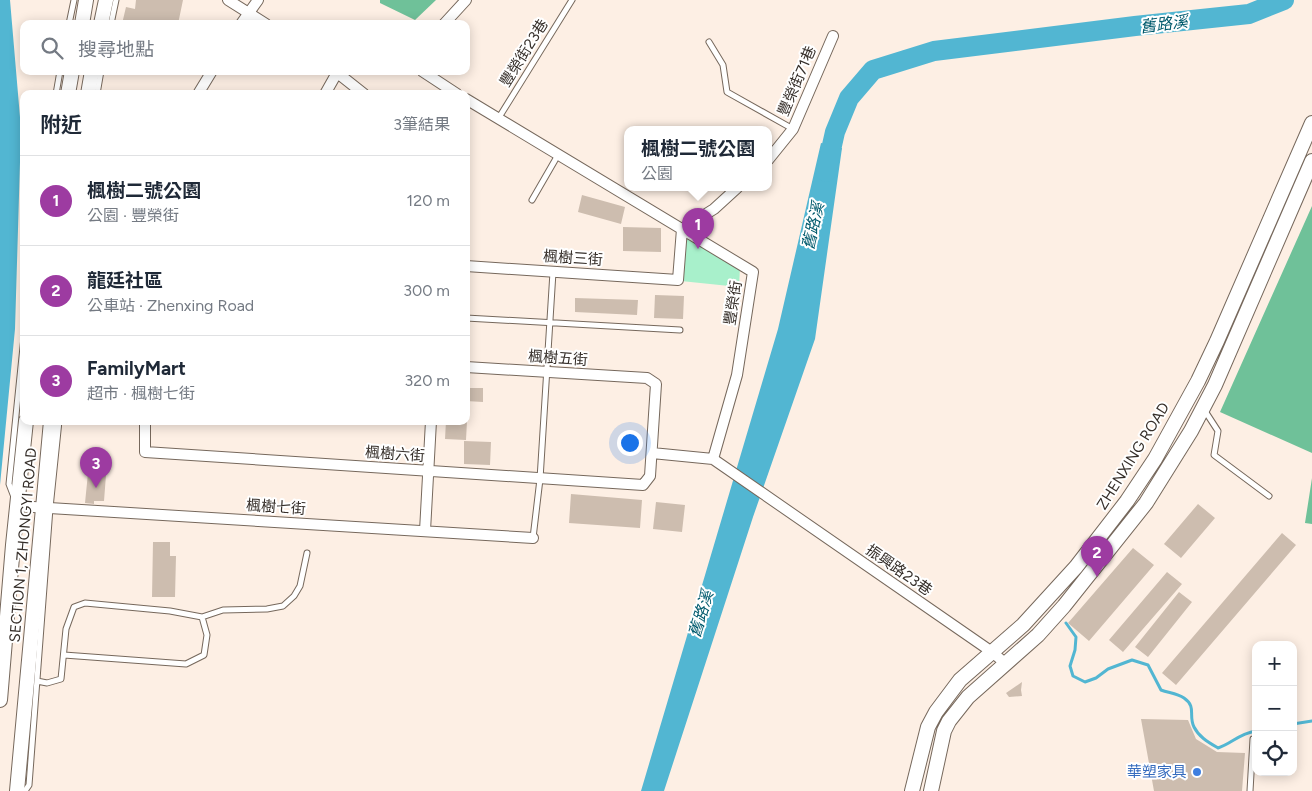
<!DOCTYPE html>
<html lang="zh-TW">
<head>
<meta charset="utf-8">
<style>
	body { margin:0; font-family:Figtree,"Noto Sans TC",sans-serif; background:#f2f2f3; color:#1f2937 }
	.controls { position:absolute; right:15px; bottom:15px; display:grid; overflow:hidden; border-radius:10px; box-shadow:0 2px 12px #0003 }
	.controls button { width:45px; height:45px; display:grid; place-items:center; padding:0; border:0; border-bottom:1px solid #e0e1e3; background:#fff; color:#1f2937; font:25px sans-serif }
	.you { position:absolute; left:629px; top:442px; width:18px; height:18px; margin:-12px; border:4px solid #fff; border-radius:50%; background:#1a73e8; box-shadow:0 0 0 8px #1a73e833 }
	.badge { display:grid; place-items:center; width:32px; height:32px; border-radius:50%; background:#9d3ba1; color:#fff; font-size:16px; font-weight:700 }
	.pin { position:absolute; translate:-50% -41px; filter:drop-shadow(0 1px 2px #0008) }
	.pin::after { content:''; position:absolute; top:26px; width:18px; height:15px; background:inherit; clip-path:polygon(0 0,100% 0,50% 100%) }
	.popup { position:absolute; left:624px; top:126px; width:148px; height:65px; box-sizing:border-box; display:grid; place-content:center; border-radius:10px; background:#fff; filter:drop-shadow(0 1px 4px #0005); font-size:16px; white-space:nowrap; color:#747a83 }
	.popup b { font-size:19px; color:#1f2937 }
	.popup::after { content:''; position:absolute; left:50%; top:100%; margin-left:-10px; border:10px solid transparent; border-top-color:#fff }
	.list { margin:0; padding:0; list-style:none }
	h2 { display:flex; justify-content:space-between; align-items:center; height:65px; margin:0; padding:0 20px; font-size:21px }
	h2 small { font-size:16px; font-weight:400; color:#747a83 }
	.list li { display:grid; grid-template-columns:32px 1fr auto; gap:15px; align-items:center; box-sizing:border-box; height:90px; padding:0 20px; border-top:1px solid #e0e1e3 }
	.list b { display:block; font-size:19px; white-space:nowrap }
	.list p { margin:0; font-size:16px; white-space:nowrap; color:#747a83 }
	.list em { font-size:16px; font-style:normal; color:#747a83 }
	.icon { flex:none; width:28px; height:28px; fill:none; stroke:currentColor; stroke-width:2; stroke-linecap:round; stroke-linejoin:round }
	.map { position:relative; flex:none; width:1312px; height:791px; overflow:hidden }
	.search { position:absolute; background:#fff; box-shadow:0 2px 12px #0003; left:20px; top:20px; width:450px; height:55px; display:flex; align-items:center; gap:12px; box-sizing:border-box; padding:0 18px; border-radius:10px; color:#747a83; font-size:19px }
	.panel { position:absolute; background:#fff; box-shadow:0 2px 12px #0003; left:20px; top:90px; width:450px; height:335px; border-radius:10px }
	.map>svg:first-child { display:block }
</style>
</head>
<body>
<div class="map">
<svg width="1312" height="791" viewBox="0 0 1312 791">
	<rect width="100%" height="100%" fill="#fdefe4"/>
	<path fill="#a8f0cb" d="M685,231L740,267L739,287L681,281Z"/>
	<path fill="#6fc199" d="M380,0H436L415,20L380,3Z
		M1312,206V453L1220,412Z
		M1312,478V524L1305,523Z"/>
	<path fill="#52b6d2" d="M0,0H10L21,129L15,329L0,485Z
		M821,143L842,148L815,339L753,517L664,791H641L778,329Z"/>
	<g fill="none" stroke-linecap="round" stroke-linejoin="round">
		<path stroke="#52b6d2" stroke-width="3" d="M1066,623L1076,637L1075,650L1070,666L1073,676L1085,682L1096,678L1108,669L1132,660L1148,665L1161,690C1169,693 1177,693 1184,698C1197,707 1188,715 1194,727C1199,737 1208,742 1218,748C1233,743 1238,734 1256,731
			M1293,724L1312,721"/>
		<path stroke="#52b6d2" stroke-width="20" d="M826,172L835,132L849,98L873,70L934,51L1135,26L1249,14L1284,0"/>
	</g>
	<path fill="#cdbdaf" d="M136,0H183L178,24H122L126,7L135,9Z
		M582,195L625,207L621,224L578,212Z
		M623,227L661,228V252L623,251Z
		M655,295L684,296L683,319L654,318Z
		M575,298L638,300L637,315L575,312Z
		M466,388H483V402L466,401Z
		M446,421H467L466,440L445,439Z
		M464,441L491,442L490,465L464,464Z
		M88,473L106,475L104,501H94V504L85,503Z
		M571,494L642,500L640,528L569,523Z
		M656,502L685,505L682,532L653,529Z
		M1198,504L1215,518L1181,558L1164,544Z
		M1282,533L1296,545L1176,685L1162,673Z
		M153,542H170V556H176L175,597H152Z
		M1133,548L1154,565L1089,641L1068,623Z
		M1167,572L1182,584L1123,652L1109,640Z
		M1179,592L1192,602L1148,657L1135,647Z
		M1022,682L1021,690L1022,696L1009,697L1006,693Z
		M1141,719L1188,720L1196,739L1217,752L1245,753L1242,791H1154Z"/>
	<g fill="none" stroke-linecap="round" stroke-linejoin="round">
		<g stroke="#76685c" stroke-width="7">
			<path id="lane" d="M69,24L74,0
				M111,24L116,0
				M709,42L723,65L727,92L793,129
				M56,94L60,71
				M97,94L101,71
				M498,119L572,0
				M532,200L558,155
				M466,318L680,330
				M1205,411L1218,431L1214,455L1269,496
				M14,497L9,484L24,337
				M533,538L540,479L553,272
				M64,655L186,664L204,655L207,635L202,617
				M37,681L47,683L61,679L66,629L74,607L85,603L170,611L202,617L223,610L267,609L283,606L294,596L300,586L307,553
				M25,791L29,785L50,508L59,421
				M1250,791L1253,739"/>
		</g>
		<g stroke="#76685c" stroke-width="12">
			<path id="street" d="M228,0L266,24
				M241,24L258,0
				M444,24L466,0
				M335,71L364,94
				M422,71L457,94
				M198,94L212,71
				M325,94L338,71
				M466,99L753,272L737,375L713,459
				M768,160L793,129L833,36
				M466,266L678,280L682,229L714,209L737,188
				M145,421V452L643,485L650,476L656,384L647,378L466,367
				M652,453L713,459L992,652L1006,664
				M17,506L533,538
				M425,531L431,421"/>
		</g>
		<g stroke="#76685c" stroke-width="16">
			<path id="secondary" d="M82,24L86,0
				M101,24L106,0
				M68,94L72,71
				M88,94L92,71
				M0,700L13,545L26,421
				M17,791L51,421
				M912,791L928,727L936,712L960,680L1023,625L1076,567L1127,501L1155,459L1198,381L1217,341L1312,123
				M931,791L944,731L949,721L968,697L1038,635L1064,606L1146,503L1191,431L1215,385L1312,161"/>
		</g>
		<use href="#lane" stroke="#fff" stroke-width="5"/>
		<use href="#street" stroke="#fff" stroke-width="10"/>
		<use href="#secondary" stroke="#fff" stroke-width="14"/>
	</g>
	<circle fill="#3f7fe0" stroke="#fff" stroke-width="2" cx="1197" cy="772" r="5"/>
	<g text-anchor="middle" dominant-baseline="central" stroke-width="4" stroke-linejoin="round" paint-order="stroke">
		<g font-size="15" fill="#362f2a" stroke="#fff">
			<text transform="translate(524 53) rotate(-58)">豐榮街23巷</text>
			<text transform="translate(797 81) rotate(-67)">豐榮街71巷</text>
			<text transform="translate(573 258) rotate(4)">楓樹三街</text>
			<text transform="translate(733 303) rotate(-81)">豐榮街</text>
			<text transform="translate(558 358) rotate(4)">楓樹五街</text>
			<text transform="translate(395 454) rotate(4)">楓樹六街</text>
			<text transform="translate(1133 456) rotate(-58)">ZHENXING ROAD</text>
			<text transform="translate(276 507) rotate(4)">楓樹七街</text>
			<text transform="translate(23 545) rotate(-85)">SECTION 1, ZHONGYI ROAD</text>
			<text transform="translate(899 570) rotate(35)">振興路23巷</text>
		</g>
		<g font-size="15" fill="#366cbe" stroke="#fff" text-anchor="end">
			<text x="1187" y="772">華塑家具</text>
		</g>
		<g font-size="16" font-style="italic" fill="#005a6d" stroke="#fff">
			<text transform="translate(1164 24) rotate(-7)">舊路溪</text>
			<text transform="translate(813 226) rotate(-77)">舊路溪</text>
			<text transform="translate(701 614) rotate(-73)">舊路溪</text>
		</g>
	</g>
</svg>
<div class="controls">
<button>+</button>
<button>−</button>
<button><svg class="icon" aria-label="locate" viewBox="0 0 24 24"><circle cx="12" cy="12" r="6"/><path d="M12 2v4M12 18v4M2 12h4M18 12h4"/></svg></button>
</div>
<div class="you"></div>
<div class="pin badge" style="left:698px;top:249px">1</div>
<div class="popup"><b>楓樹二號公園</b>公園</div>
<div class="pin badge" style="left:1097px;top:577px">2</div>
<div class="pin badge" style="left:96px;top:488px">3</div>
<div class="search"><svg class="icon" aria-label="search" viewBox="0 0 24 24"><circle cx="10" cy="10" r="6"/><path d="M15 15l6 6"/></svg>搜尋地點</div>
<section class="panel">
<h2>附近<small>3筆結果</small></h2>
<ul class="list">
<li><span class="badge">1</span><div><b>楓樹二號公園</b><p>公園 · 豐榮街</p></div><em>120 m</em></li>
<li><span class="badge">2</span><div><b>龍廷社區</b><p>公車站 · Zhenxing Road</p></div><em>300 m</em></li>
<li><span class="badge">3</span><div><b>FamilyMart</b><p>超市 · 楓樹七街</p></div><em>320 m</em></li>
</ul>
</section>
</div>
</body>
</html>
